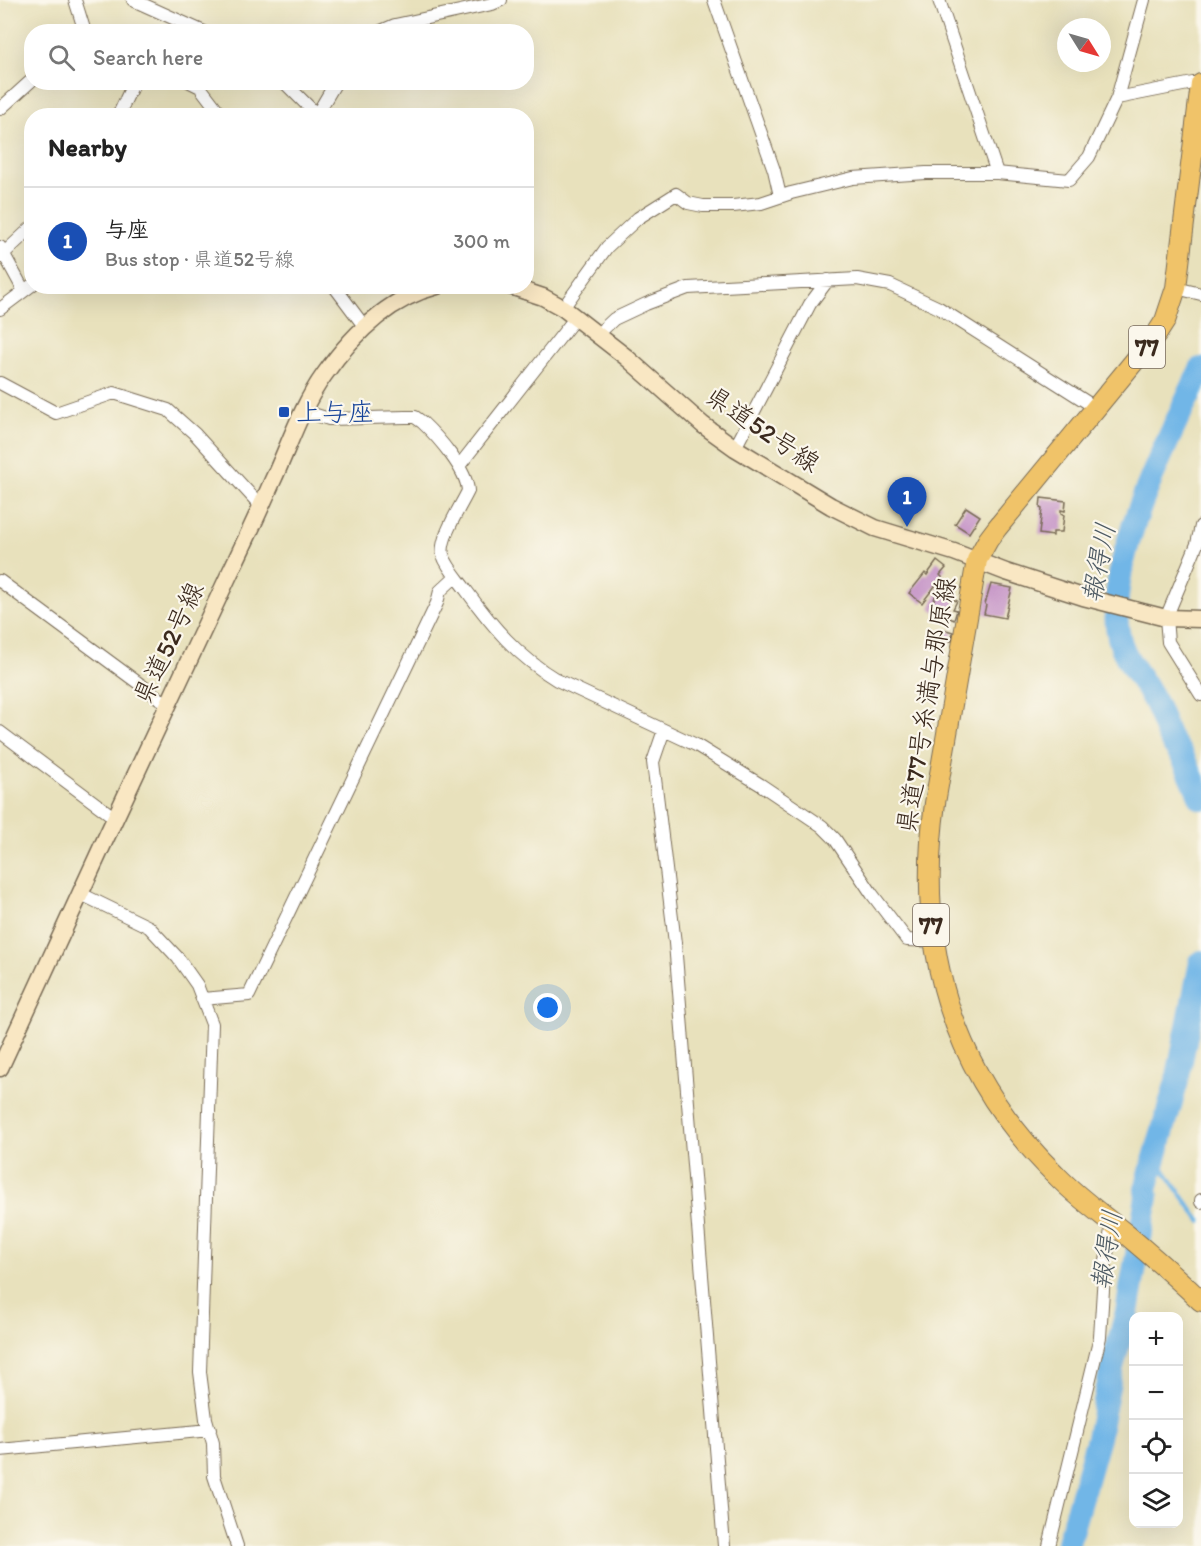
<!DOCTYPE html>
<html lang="en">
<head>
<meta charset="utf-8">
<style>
	body { margin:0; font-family:Itim,"Klee One",sans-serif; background:#f2f2f2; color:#222 }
	.controls { position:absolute; right:18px; bottom:18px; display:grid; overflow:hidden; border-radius:12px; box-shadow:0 6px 24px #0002 }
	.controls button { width:54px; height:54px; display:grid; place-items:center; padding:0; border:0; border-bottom:2px solid #e0e0e0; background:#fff; color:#222; font:30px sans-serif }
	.compass { position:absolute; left:1057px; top:18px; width:54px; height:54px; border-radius:50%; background:#fff; box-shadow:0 6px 24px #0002; rotate:127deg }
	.you { position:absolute; left:548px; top:1008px; width:21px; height:21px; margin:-15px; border:4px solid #fff; border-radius:50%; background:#1a73e8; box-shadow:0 0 0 9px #1a73e833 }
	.badge { display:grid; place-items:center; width:39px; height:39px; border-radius:50%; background:#7c3aed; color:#fff; font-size:20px; font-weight:700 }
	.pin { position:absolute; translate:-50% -50px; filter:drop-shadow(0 2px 3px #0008) }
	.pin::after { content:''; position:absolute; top:32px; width:21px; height:18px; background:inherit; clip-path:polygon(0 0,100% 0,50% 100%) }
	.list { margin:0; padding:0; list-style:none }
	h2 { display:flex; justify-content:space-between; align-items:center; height:78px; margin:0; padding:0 24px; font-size:26px }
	h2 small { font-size:20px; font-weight:400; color:#767676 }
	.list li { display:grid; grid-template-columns:39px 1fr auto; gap:18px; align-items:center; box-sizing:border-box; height:108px; padding:0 24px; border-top:2px solid #e0e0e0 }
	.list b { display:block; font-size:22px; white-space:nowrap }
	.list p { margin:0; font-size:20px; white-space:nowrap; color:#767676 }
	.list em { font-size:20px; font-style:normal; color:#767676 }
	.icon { flex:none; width:33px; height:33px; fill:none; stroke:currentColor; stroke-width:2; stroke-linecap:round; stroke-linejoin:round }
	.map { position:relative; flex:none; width:1201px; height:1546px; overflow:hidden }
	.search { position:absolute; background:#fff; box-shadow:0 6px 24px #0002; left:24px; top:24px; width:510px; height:66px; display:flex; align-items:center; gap:15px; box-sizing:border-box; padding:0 21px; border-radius:24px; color:#767676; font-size:22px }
	.panel { position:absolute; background:#fff; box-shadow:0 6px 24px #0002; left:24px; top:108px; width:510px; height:186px; border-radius:24px }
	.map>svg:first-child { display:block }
</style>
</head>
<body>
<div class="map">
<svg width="1201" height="1546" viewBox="0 0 1201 1546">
	<rect width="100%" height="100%" fill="#fbf7ec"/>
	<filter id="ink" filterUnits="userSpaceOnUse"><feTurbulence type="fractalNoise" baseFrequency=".0167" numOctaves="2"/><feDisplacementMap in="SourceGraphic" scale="12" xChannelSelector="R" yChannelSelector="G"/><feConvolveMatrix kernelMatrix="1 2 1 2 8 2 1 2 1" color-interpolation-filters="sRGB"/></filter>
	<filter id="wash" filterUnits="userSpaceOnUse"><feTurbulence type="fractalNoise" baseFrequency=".008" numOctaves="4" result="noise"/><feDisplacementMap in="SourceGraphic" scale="24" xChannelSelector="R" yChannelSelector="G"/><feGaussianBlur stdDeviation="1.35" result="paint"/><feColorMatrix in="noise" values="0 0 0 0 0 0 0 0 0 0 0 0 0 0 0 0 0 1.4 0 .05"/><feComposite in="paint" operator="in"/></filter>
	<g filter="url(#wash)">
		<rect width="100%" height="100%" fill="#e8e1bc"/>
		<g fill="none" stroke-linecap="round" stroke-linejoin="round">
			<path stroke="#71b6e7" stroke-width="4" d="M1154,1156L1201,1222"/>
			<path stroke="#71b6e7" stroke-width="24" d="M1201,369C1171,436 1097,573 1121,644C1128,665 1143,680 1153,699C1160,711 1163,725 1169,737C1172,744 1178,750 1182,756C1189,769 1195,784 1201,798
				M1067,1546L1098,1438L1112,1367L1127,1312L1147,1197L1146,1189L1177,1081L1201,962"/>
		</g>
		<g id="blocks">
			<path fill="#c695c7" d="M1041,498L1066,501L1065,511L1061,510V513L1064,515L1062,532H1053V536L1039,534L1042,509L1040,508Z
				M966,507L980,516L969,533L955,524Z
				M937,561L946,568L940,575L942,577L922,603L909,593L925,573L927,575Z
				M991,584L1012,588L1005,618L984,614L986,605L985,604Z
				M939,587L954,593L952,599L957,601L953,609L957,610L954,620L930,609Z
				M943,629L953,632L951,641L940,638Z"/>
		</g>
	</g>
	<g filter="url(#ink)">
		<use href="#blocks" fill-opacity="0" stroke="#786a55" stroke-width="1.5"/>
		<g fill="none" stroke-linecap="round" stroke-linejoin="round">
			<g stroke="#786a55" stroke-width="14">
				<path id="street" d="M75,0L85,32
					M133,0L204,32
					M714,0L774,170L780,196
					M939,0L997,173
					M379,32L395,25L492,4L501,0
					M190,82L200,87L222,116
					M284,82L316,114
					M1117,98L1193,83H1201
					M0,109L32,80
					M118,116L134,82
					M316,116L336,82
					M0,247L24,291
					M0,257L32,227
					M334,286L364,326
					M1176,288L1201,294
					M563,308L607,247L638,218L676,194L688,203L703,206H733L761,203L791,193L853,178L926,173H997L1069,180L1089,157L1117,98L1144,0
					M0,309L32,285
					M598,334L614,319L646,304L688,288L857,279L890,285L939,308L1096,408
					M0,383L56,413L114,393L168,410L195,434L260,505
					M303,411L329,419L406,417H415L422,422C438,437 467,470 468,491C461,506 439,539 443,555C447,567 458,579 466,590C492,626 517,656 557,680L696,745L761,785L822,826L835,839L872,894L907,940L933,941
					M735,448L810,304L828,280
					M459,466L576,317
					M1201,526L1197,544L1166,618L1168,642L1201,695
					M0,581L160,699L168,702
					M664,730L653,762L675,943L724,1546
					M0,732L115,818
					M81,894L149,927L178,958L197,985L212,1024L200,1372L206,1419L213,1443L214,1476L237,1546
					M202,999L249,995L437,603L440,591L455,577
					M1201,1200V1202
					M0,1450L210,1430
					M1049,1546L1100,1337L1104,1274L1112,1223"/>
			</g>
			<g stroke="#786a55" stroke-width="19">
				<path id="secondary" d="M510,286L543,297L563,308L626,357L703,425L735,448L831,506L875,528L954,552L1006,572L1083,597L1166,618L1201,619
					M0,1068C75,904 151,740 228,577C243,546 258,514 272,482C289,446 301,407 324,375C352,335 388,298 437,286"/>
			</g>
			<g stroke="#786a55" stroke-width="22">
				<path id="primary" d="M1201,84L1176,288L1165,321L1156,335L997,528L988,540L977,560L935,803C915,948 951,1073 1057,1176C1078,1198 1103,1215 1127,1235C1152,1256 1177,1278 1201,1301"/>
			</g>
			<use href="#street" stroke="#fff" stroke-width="12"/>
			<use href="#secondary" stroke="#f9e7c3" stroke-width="16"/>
			<use href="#primary" stroke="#f0c369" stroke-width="20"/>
		</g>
	</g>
	<rect fill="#1a4fb4" stroke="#fbf7ec" stroke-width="2" x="278" y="406" width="12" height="12" rx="3"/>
	<g text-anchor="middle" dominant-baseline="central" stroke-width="4.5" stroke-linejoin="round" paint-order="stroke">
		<g fill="#fbf7ec" stroke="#75685c" stroke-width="1.5">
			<rect x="1129" y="326" width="36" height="42" rx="4.5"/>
			<rect x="913" y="904" width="36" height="42" rx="4.5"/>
		</g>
		<g font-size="24" font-weight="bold" fill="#3b2a1e">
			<text x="1147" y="347">77</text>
			<text x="931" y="925">77</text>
		</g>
		<g font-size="26" fill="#164399" stroke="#fbf7ec" text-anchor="start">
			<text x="296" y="412">上与座</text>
		</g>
		<g font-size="26" fill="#3b2a1e" stroke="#fbf7ec">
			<text transform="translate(763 429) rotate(34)">県道52号線</text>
			<text transform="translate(168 643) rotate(-65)">県道52号線</text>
			<text transform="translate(926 705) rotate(-81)">県道77号糸満与那原線</text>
		</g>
		<g font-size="27" font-style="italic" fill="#4e5b64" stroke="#fbf7ec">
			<text transform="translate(1098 563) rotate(-79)">報得川</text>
			<text transform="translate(1106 1250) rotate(-81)">報得川</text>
		</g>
	</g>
</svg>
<div class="controls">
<button>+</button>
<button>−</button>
<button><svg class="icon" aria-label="locate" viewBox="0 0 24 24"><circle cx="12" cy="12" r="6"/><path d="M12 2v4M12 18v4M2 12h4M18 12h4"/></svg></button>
<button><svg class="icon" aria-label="layers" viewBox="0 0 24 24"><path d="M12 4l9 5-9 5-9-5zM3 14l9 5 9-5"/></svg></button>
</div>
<svg class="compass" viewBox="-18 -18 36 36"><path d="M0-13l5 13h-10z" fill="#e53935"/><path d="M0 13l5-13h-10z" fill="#767676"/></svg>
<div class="you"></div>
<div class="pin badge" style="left:907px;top:527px;background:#1a4fb4">1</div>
<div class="search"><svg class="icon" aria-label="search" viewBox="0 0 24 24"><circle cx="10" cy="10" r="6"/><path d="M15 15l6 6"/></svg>Search here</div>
<section class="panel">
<h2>Nearby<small></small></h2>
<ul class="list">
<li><span class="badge" style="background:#1a4fb4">1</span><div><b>与座</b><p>Bus stop · 県道52号線</p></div><em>300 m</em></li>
</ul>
</section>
</div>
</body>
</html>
